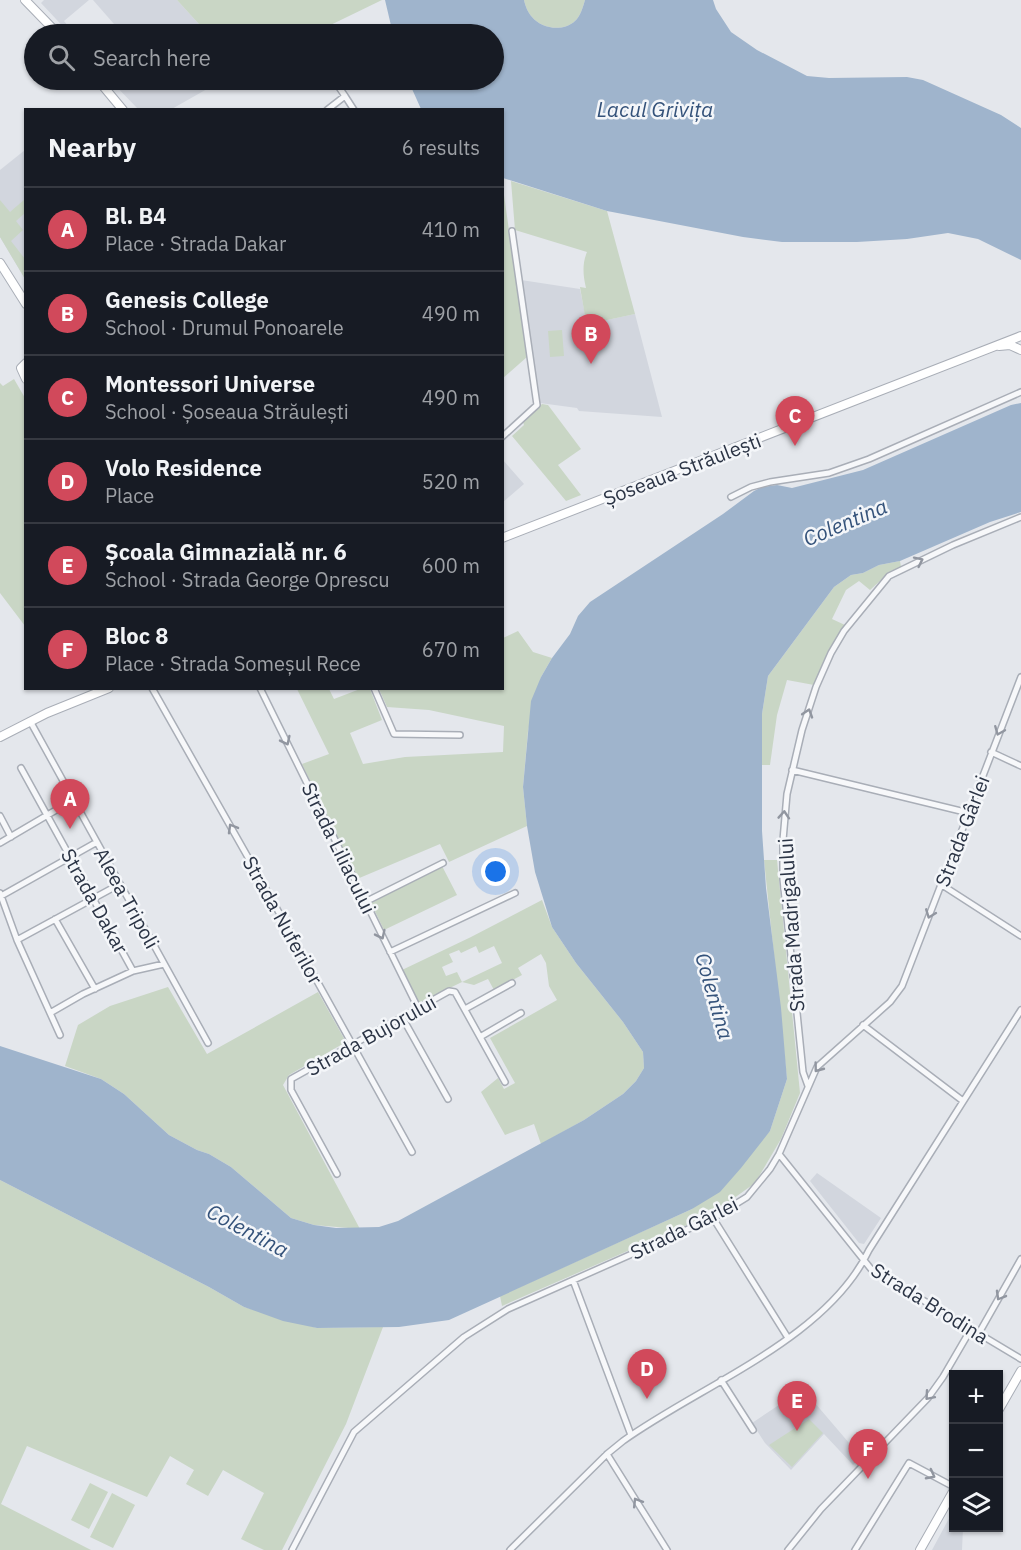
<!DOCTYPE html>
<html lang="en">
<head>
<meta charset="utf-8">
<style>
	body { margin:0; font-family:"IBM Plex Sans",sans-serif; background:#242831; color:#f1f3f6 }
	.controls { position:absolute; right:18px; bottom:18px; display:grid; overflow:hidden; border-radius:0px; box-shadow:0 2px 4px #0004 }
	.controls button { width:54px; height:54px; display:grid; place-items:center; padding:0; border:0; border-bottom:2px solid #363941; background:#171b24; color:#f1f3f6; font:30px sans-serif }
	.you { position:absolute; left:496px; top:872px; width:21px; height:21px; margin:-15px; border:4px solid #fff; border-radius:50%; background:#1a73e8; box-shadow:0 0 0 9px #1a73e833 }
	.badge { display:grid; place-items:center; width:39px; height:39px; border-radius:50%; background:#d1495b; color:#fff; font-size:20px; font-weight:700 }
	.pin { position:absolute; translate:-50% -50px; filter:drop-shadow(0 2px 3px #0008) }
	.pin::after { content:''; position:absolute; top:32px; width:21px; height:18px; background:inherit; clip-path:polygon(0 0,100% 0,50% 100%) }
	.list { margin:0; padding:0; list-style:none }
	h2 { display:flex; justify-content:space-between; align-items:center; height:78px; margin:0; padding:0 24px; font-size:26px }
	h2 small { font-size:20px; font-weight:400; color:#9ea1a6 }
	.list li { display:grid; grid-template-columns:39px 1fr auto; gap:18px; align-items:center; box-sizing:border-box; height:84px; padding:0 24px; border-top:2px solid #363941 }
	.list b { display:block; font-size:22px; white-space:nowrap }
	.list p { margin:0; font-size:20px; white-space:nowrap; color:#9ea1a6 }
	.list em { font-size:20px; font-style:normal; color:#9ea1a6 }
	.icon { flex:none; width:33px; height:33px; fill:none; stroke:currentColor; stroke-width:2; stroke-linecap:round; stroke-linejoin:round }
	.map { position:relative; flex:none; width:1021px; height:1550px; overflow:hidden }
	.search { position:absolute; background:#171b24; box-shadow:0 2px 4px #0004; left:24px; top:24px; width:480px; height:66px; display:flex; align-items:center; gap:15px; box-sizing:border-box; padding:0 21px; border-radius:33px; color:#9ea1a6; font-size:22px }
	.panel { position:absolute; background:#171b24; box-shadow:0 2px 4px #0004; left:24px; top:108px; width:480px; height:582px; border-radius:0px }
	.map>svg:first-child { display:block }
</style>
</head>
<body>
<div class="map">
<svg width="1021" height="1550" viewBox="0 0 1021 1550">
	<rect width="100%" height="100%" fill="#e4e7ec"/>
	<path fill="#d2d6de" d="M44,0H89L64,21L75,34H70L41,3Z
		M93,0H177L208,34H102L114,24Z
		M110,80H223L170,110L138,109Z
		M25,150V279L0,237V170Z
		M521,280L580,289L587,324L635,314L662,417L579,411L577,408L540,403Z
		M502,459L524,484L503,502H502Z
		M817,1173L881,1218L864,1244L859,1243L810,1181Z
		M803,1389L861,1457L853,1465L824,1434L791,1470L765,1443L752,1423Z
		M953,1511L954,1528H963L962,1550H932Z"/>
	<path fill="#c9d6c5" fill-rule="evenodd" d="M177,0H382L312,34H208Z
		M524,0H585C583,7 580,17 575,21C563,32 542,29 532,17C528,13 525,5 524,0Z
		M502,181L527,357L503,378H502Z
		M511,181L607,211L635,314L593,323L585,316L580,287L586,288C583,275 582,264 587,252L515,230Z
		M25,199V213L16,221L23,230L11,241L25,259V279L0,237V200L10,212Z
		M562,330L564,356L550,357L548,331Z
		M14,379L25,398V626L0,593V383L3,386Z
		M542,404L548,405L581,449L558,465L581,495L566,501L512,436L524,425L523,422Z
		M900,561L901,567L891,571L870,590L859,581L846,590L832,619L845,625L828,651L814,685L787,680L777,715L770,765H762V714L768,676L834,587L851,575L863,573L879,565Z
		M518,631L533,652L552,658L541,677L528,731L523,787L527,826L449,862L440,844L357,879L302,764L329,754L297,689H329L334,699L360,689H370L382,720L350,733L363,764L405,757L503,752L504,726L429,710L387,707L379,689L502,688L503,638Z
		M764,860H777L800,1093L781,1139L755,1183L712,1214L502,1306L500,1296L692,1209L770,1131L787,1079Z
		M442,866L457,895L384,930L371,903Z
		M542,900L552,927L576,963L623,1022L643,1052L644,1068L636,1081L623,1094L584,1120L541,1144L534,1124L505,1135L481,1092L498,1078L504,1089L515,1083L490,1038L557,1000L549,986L546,963L541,954L518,968L522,975L494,990L488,979L474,985L462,982L419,1003L402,970L471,937ZM476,946L479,953L494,946L502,963L462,982L457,972L446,976L442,967L453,962L449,954L459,950L461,953Z
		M168,987L207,1054L318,992L346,1042L289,1075L283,1085L360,1229L314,1225L291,1218L231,1167L209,1154L197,1150L169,1135L124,1094L101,1079L65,1066L78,1025L110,1006Z
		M0,1180L209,1287L244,1307L317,1328L383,1327L346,1424L282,1550H264L241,1539L264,1493L223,1470L208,1496L186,1484L194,1470L170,1456L147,1497L27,1446L1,1504L91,1550H0Z
		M809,1419L823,1433L792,1467L769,1445Z
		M90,1483L108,1492L89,1529L71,1520Z
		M112,1493L135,1505L113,1548L90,1537Z"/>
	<path fill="#9fb4cc" d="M385,0H524C525,5 528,13 532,17C542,29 563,32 575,21C580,17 583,7 585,0H713L716,9L731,32L757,50L807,76L829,78L907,77L923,80L1001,115L1021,128V260L978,239L948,233L907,239L857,242H782L743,237L607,211L503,178L502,110L421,109L408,80H494V34H393Z
		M1021,403V512L990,522L900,561L879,565L863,573L851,575L834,587L768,676L762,714V831L766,888L781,1008L787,1079L770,1131L741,1168L720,1192L692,1209L449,1320L399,1327L317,1328L283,1321L244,1307L209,1287L0,1180V1046L101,1079L124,1094L169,1135L197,1150L209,1154L231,1167L291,1218L314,1225L336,1228L379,1227L398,1221L584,1120L623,1094L636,1081L644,1068L643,1052L623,1022L576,963L552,927L535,872L527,826L523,787L531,701L541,677L552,658L570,634L578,616L590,602L723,514L754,491L762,487L777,485L792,488L863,470L1011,405Z"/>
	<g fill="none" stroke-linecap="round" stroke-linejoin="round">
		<g stroke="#a9aeb7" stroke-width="8">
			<path id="street" d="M334,80L345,96
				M327,110L345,96L354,110
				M502,437L537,405L512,231
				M731,497L751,487L770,482L829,473L869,459L1021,392
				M152,688L262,882L412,1152
				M260,688L418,1008
				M374,688L394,734L460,735
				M30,721L208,1043
				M991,752L1021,766
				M21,768L133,971
				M792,770L969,813
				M0,816L11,837
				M0,843L73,800
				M942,885L1021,936
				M0,893L17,940L60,1035
				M1,896L97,842
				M365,902L443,863
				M55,919L95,989
				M17,940L120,884
				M390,952L515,893
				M465,1009L512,983
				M50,1013L83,994L133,971L164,964
				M402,1017L448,1099
				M863,1025L963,1101
				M480,1037L521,1013
				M808,1086L803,1072L797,1013L783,879V840L787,794L802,730L816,687L831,653L844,631L889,576L953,545L1021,517
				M779,1154L871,1269L1021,1359
				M337,1174L291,1090V1079L449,991L455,992L505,1082
				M713,1218L788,1338
				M573,1280L631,1435
				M979,1333L1021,1259
				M721,1380L753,1430
				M607,1454L667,1550
				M292,1550L354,1432L464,1337L508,1309L713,1218L747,1197L770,1169L779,1154L817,1067L890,1002L902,986L1021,677
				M510,1550L607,1454L623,1441C701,1385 827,1339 869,1250L1021,1010
				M788,1550L821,1509L928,1398L943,1377L971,1329
				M855,1550L909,1463L954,1487"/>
		</g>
		<g stroke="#a9aeb7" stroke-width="10">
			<path id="secondary" d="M25,0L58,34
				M98,80L123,110
				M0,263L26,304
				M999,346L1010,345L1021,350
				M26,363L21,368L26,379
				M502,538L1021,336
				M0,737L47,713L109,688
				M998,1411L1021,1371
				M920,1550L954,1490"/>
		</g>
		<use href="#street" stroke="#f7f8fa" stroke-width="5"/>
		<use href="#secondary" stroke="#fff" stroke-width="8"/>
	</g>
	<defs><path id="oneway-chevron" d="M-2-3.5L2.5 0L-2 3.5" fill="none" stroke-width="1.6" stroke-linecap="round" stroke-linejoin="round" transform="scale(1.5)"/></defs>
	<g stroke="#9196a0">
		<use href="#oneway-chevron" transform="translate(919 561) rotate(-26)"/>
		<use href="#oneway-chevron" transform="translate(808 713) rotate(-72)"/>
		<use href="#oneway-chevron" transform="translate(999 731) rotate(112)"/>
		<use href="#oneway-chevron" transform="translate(286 741) rotate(64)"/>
		<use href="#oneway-chevron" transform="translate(784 815) rotate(-86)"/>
		<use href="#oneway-chevron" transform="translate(232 828) rotate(-120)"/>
		<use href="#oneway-chevron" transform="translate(930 914) rotate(111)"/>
		<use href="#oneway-chevron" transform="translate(381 935) rotate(64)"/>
		<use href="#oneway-chevron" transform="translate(818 1068) rotate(127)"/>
		<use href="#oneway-chevron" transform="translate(1000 1296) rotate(120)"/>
		<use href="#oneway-chevron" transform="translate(929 1396) rotate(131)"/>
		<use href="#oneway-chevron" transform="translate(931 1475) rotate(28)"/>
		<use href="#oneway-chevron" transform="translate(637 1502) rotate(-122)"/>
	</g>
	<g text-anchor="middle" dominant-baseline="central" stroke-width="5" stroke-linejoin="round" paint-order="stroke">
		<g font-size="20" fill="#2b3445" stroke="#f4f6f9">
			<text transform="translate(682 469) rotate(-21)">Șoseaua Străulești</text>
			<text transform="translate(962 831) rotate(-69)">Strada Gârlei</text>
			<text transform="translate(339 848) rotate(64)">Strada Liliacului</text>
			<text transform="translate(127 898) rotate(61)">Aleea Tripoli</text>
			<text transform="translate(95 901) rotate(61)">Strada Dakar</text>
			<text transform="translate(283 920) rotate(61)">Strada Nuferilor</text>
			<text transform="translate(791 925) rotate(-94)">Strada Madrigalului</text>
			<text transform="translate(371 1035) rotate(-29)">Strada Bujorului</text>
			<text transform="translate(684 1228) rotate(-26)">Strada Gârlei</text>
			<text transform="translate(930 1303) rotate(32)">Strada Brodina</text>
		</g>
		<g font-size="21" font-style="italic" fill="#34527a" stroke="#f4f6f9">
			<text x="655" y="109">Lacul Grivița</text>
			<text transform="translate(845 522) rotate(-23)">Colentina</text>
			<text transform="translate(715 996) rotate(74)">Colentina</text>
			<text transform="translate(248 1230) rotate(28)">Colentina</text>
		</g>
	</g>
</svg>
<div class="controls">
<button>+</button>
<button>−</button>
<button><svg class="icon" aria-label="layers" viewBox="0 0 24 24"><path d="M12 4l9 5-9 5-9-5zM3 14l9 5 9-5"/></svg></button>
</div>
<div class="you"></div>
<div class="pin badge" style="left:70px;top:829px">A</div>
<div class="pin badge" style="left:591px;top:364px">B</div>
<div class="pin badge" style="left:795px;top:446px">C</div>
<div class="pin badge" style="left:647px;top:1399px">D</div>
<div class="pin badge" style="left:797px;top:1431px">E</div>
<div class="pin badge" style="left:868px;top:1479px">F</div>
<div class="search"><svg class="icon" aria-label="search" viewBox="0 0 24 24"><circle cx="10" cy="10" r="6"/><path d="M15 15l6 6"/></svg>Search here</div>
<section class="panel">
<h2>Nearby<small>6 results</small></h2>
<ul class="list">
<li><span class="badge">A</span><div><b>Bl. B4</b><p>Place · Strada Dakar</p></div><em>410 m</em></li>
<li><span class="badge">B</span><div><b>Genesis College</b><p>School · Drumul Ponoarele</p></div><em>490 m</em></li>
<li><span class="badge">C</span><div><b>Montessori Universe</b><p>School · Șoseaua Străulești</p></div><em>490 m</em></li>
<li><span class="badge">D</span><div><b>Volo Residence</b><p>Place</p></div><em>520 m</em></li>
<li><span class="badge">E</span><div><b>Școala Gimnazială nr. 6</b><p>School · Strada George Oprescu</p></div><em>600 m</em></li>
<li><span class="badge">F</span><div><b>Bloc 8</b><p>Place · Strada Someșul Rece</p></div><em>670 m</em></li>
</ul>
</section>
</div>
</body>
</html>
